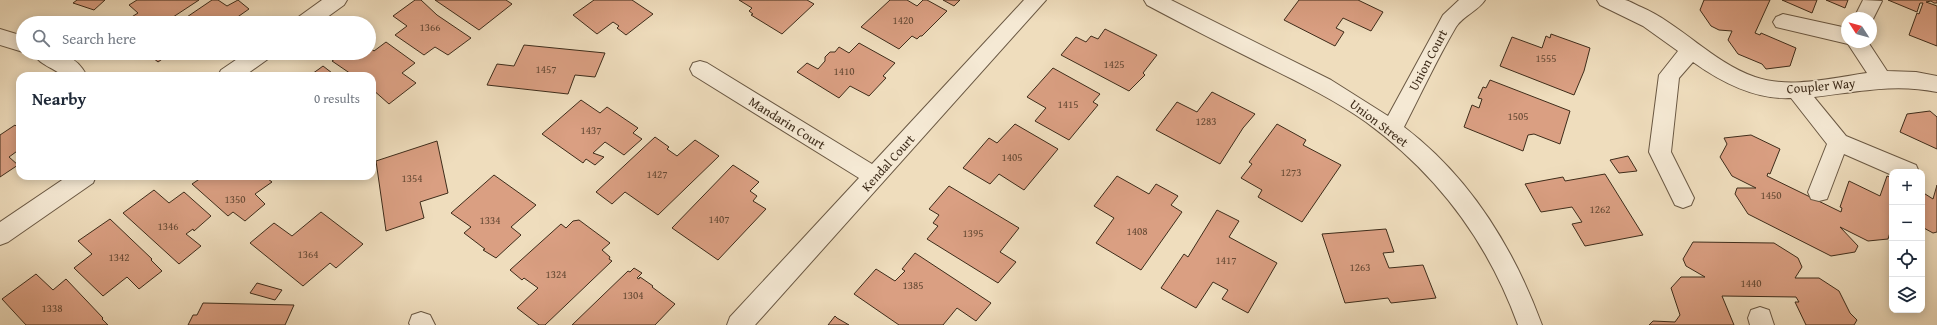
<!DOCTYPE html>
<html lang="en">
<head>
<meta charset="utf-8">
<style>
	body { margin:0; font-family:"Gentium Book Plus",serif; background:#f6f6f7; color:#1f2937 }
	.controls { position:absolute; right:12px; bottom:12px; display:grid; overflow:hidden; border-radius:8px; box-shadow:0 2px 10px #0003 }
	.controls button { width:36px; height:36px; display:grid; place-items:center; padding:0; border:0; border-bottom:1px solid #e0e1e3; background:#fff; color:#1f2937; font:20px sans-serif }
	.compass { position:absolute; left:1841px; top:12px; width:36px; height:36px; border-radius:50%; background:#fff; box-shadow:0 2px 10px #0003; rotate:306deg }
	.list { margin:0; padding:0; list-style:none }
	h2 { display:flex; justify-content:space-between; align-items:center; height:52px; margin:0; padding:0 16px; font-size:17px }
	h2 small { font-size:13px; font-weight:400; color:#747a83 }
	.icon { flex:none; width:22px; height:22px; fill:none; stroke:currentColor; stroke-width:2; stroke-linecap:round; stroke-linejoin:round }
	.map { position:relative; flex:none; width:1937px; height:325px; overflow:hidden }
	.search { position:absolute; background:#fff; box-shadow:0 2px 10px #0003; left:16px; top:16px; width:360px; height:44px; display:flex; align-items:center; gap:10px; box-sizing:border-box; padding:0 14px; border-radius:22px; color:#747a83; font-size:15px }
	.panel { position:absolute; background:#fff; box-shadow:0 2px 10px #0003; left:16px; top:72px; width:360px; height:108px; border-radius:12px }
	.map>svg:first-child { display:block }
</style>
</head>
<body>
<div class="map">
<svg width="1937" height="325" viewBox="0 0 1937 325">
	<rect width="100%" height="100%" fill="#efddbd"/>
	<filter id="stains"><feTurbulence type="fractalNoise" baseFrequency=".005" numOctaves="4"/><feColorMatrix values="0 0 0 0 .2 0 0 0 0 .09 0 0 0 0 .02 0 0 0 .5 -.17"/></filter>
	<radialGradient id="worn" r=".72"><stop offset=".6" stop-color="#630" stop-opacity="0"/><stop offset="1" stop-color="#630" stop-opacity=".3"/></radialGradient>
	<path fill="#da9f82" stroke="#3e2c1a" d="M77,0H105L94,10L73,3Z
		M137,0H199L164,23H122L138,13L129,5Z
		M212,0H218L227,6L238,0L249,9L229,23H178Z
		M415,0H421L437,15L471,38L448,55L435,47L424,55L395,35L407,26L393,16Z
		M435,0H506L512,4L479,30Z
		M594,0H632L653,14L626,35L617,28L619,26L613,22L597,34L573,15Z
		M739,0H807L814,4L782,34L751,15L753,14L749,11L752,8Z
		M890,0H907L917,6L923,0H927L947,11L922,36H920L917,39L912,36L899,49L861,27Z
		M943,0H960L954,6Z
		M1299,0H1358L1383,12L1371,31L1343,18L1336,28L1344,32L1335,46L1284,20Z
		M1704,0H1770L1755,33L1760,35L1761,33L1796,48L1790,66L1766,69L1762,64L1738,54L1728,40L1732,31L1719,30L1711,26L1700,10Z
		M1782,0H1817L1812,13Z
		M1826,0H1848L1845,8Z
		M1888,0H1937V3H1934L1931,1L1926,2L1937,6V46L1909,35L1917,13L1919,14L1923,3H1920L1917,12Z
		M1105,29L1157,55L1143,73L1145,75L1129,91L1061,55L1076,37L1086,42L1091,36L1098,39Z
		M1551,34L1590,48L1584,71L1574,95L1500,66L1512,37L1542,48L1546,36L1550,38Z
		M386,42L415,63L402,73L416,83L389,104L372,89V76H354L332,61L343,53H369V47L374,51Z
		M859,43L895,63L883,76L886,78L869,96L850,86L839,98L797,72L807,63L818,69L825,61V57L830,52H835L839,47L849,53Z
		M524,45L605,53L595,77L575,75L568,94L487,85L497,64L514,66Z
		M147,53H171L158,62Z
		M323,66L336,76H309L319,69Z
		M1053,68L1100,94L1093,102L1098,105L1069,140L1035,121L1046,108L1027,97Z
		M1490,80L1570,111L1560,144L1534,134L1528,135L1523,151L1464,127L1472,105L1479,108L1482,99L1478,98L1483,87L1486,88Z
		M1212,92L1255,114L1243,128L1220,164L1156,130L1177,102L1197,112Z
		M581,100L600,113L607,107L638,128L633,133L642,139L624,155L605,142L593,153L604,157L595,165L586,159L583,163L542,134Z
		M1930,111L1937,117V149L1900,132L1907,114Z
		M1015,124L1058,149L1024,190L999,174L990,184L963,168L989,138L997,143Z
		M1277,124L1306,140L1303,145L1341,165L1302,222L1258,197L1262,190L1241,178L1252,164L1249,162Z
		M15,125L20,130V149L9,157L18,165L0,177V135Z
		M1751,135L1780,149L1770,174L1768,173L1767,176L1841,212L1842,208L1840,207L1849,181L1880,196L1887,176L1892,178V226L1888,239L1868,241L1840,227L1858,246L1855,252L1831,256L1748,214L1735,194L1737,188H1756L1732,176L1720,157L1727,144L1724,138Z
		M655,137L669,147L667,149L677,156L695,140L719,156L658,215L625,192L612,204L596,192Z
		M437,141L448,193L420,202L424,218L386,231L376,161Z
		M1628,156L1637,171L1619,173L1610,160Z
		M733,165L759,182L750,191L757,196L753,201L766,209L718,260L672,228Z
		M1605,174L1643,235L1585,246L1572,224L1582,222L1572,207L1541,212L1525,184L1563,177L1565,181Z
		M494,175L536,205L511,227L521,235L496,258L483,250L485,249L464,233L471,227L451,213Z
		M204,176H264L272,182L255,194L265,204L245,221L233,212L228,216L192,184Z
		M1117,176L1149,194L1156,184L1178,196L1171,205L1182,212L1141,270L1096,243L1114,218L1094,206Z
		M1937,185V232L1933,233L1922,227V192L1933,199Z
		M949,186L1019,228L1000,252L1016,262L998,283L927,239L938,226L933,223L939,215L929,209Z
		M154,190L169,203L184,192L211,216L194,231L193,229L186,234L201,246L179,264L123,213Z
		M1217,210L1239,221L1229,237L1277,263L1248,313L1222,299L1228,290L1213,282L1196,308L1161,288L1184,254L1188,257Z
		M321,212L363,244L336,268L330,263L303,286L250,243L274,223L292,236Z
		M110,219L152,259L151,260L162,271L139,289L127,277L103,296L74,268L92,254L78,241Z
		M579,220L610,243L602,250L610,257L609,259L612,261L545,325H539L517,308L538,288L524,278L522,280L510,270L561,224L566,228L573,221Z
		M1386,229L1394,252L1383,253L1389,268L1423,265L1436,298L1391,303L1388,298L1345,303L1322,234Z
		M1693,242L1774,243L1798,258L1802,267L1795,278H1819L1839,291L1850,313L1857,320L1854,325H1806L1795,302H1799L1796,297L1722,296L1734,325H1649L1653,321L1675,322L1680,315L1671,288L1681,277H1705L1686,266L1683,259Z
		M915,253L991,303L976,321L957,308L943,325H899L854,294L876,269L895,281L905,271L902,269Z
		M634,268L642,273L637,278L639,279L640,277L653,286L652,287L675,304L655,325H572L628,271L630,272Z
		M36,274L53,290L66,279L103,318L102,319L108,325H26L2,299Z
		M257,283L282,290L275,300L250,293Z
		M203,303L294,305L285,325H188L193,315H197Z
		M835,316L837,318L849,325H828Z"/>
	<g fill="none" stroke-linecap="round" stroke-linejoin="round">
		<g stroke="#6a5843" stroke-width="2">
			<path id="minor" d="M322,0H347L344,5L319,23H294L297,18Z
				M1024,0H1046L755,325H727L730,317L859,178L693,75L690,69L693,63L700,61L707,63L872,164Z
				M1144,0H1171L1331,80L1388,116L1443,15L1459,0H1485C1479,10 1463,16 1456,27C1437,59 1421,94 1404,127C1470,177 1514,249 1542,325H1518C1488,242 1438,175 1366,122C1335,100 1300,83 1266,66C1226,46 1186,26 1147,5Z
				M1597,0C1606,0 1616,0 1625,0C1630,1 1636,5 1641,7C1682,25 1712,62 1755,77C1790,89 1831,78 1867,73L1848,44L1776,27L1773,22L1776,17L1783,14L1847,28V42H1868L1887,71L1916,72L1937,76V92C1894,83 1857,92 1814,97L1846,136L1916,165L1919,172H1892V175L1844,154L1827,199L1819,201L1811,199L1808,192L1827,144L1791,98C1755,100 1721,82 1693,62L1679,78L1671,152L1694,198L1691,205L1683,208L1675,205L1649,152L1659,75L1678,51L1643,26L1600,5Z
				M1863,0L1882,1L1871,23V18H1854Z
				M0,29L23,36V52L0,45Z
				M33,53C56,53 75,52 87,76H63C54,68 38,64 33,53Z
				M246,53H271L268,59L244,76H218L221,70Z
				M68,176H96L93,183L8,242L0,245V222Z
				M1760,307L1769,310L1774,325H1750L1748,318L1751,310Z
				M421,312L430,315L435,325H410L409,323L412,315Z"/>
		</g>
		<use href="#minor" fill="#f5e9d4" fill-rule="evenodd"/>
	</g>
	<g text-anchor="middle" dominant-baseline="central" stroke-width="3.5" stroke-linejoin="round" paint-order="stroke">
		<g font-size="11" fill="#654934">
			<text x="903" y="20">1420</text>
			<text x="430" y="27">1366</text>
			<text x="1546" y="58">1555</text>
			<text x="1114" y="64">1425</text>
			<text x="546" y="69">1457</text>
			<text x="844" y="71">1410</text>
			<text x="1068" y="104">1415</text>
			<text x="1518" y="116">1505</text>
			<text x="1206" y="121">1283</text>
			<text x="591" y="130">1437</text>
			<text x="1012" y="157">1405</text>
			<text x="1291" y="172">1273</text>
			<text x="657" y="174">1427</text>
			<text x="412" y="178">1354</text>
			<text x="1771" y="195">1450</text>
			<text x="235" y="199">1350</text>
			<text x="1600" y="209">1262</text>
			<text x="719" y="219">1407</text>
			<text x="490" y="220">1334</text>
			<text x="168" y="226">1346</text>
			<text x="1137" y="231">1408</text>
			<text x="973" y="233">1395</text>
			<text x="308" y="254">1364</text>
			<text x="119" y="257">1342</text>
			<text x="1226" y="260">1417</text>
			<text x="1360" y="267">1263</text>
			<text x="556" y="274">1324</text>
			<text x="1751" y="283">1440</text>
			<text x="913" y="285">1385</text>
			<text x="633" y="295">1304</text>
			<text x="52" y="308">1338</text>
		</g>
		<g font-size="13" fill="#3e2c1a" stroke="#f5e9d4">
			<text transform="translate(1428 60) rotate(-62)">Union Court</text>
			<text transform="translate(1821 86) rotate(-5)">Coupler Way</text>
			<text transform="translate(787 123) rotate(32)">Mandarin Court</text>
			<text transform="translate(1379 123) rotate(37)">Union Street</text>
			<text transform="translate(888 163) rotate(-48)">Kendal Court</text>
		</g>
	</g>
	<rect width="100%" height="100%" filter="url(#stains)"/>
	<rect width="100%" height="100%" fill="url(#worn)"/>
</svg>
<div class="controls">
<button>+</button>
<button>−</button>
<button><svg class="icon" aria-label="locate" viewBox="0 0 24 24"><circle cx="12" cy="12" r="6"/><path d="M12 2v4M12 18v4M2 12h4M18 12h4"/></svg></button>
<button><svg class="icon" aria-label="layers" viewBox="0 0 24 24"><path d="M12 4l9 5-9 5-9-5zM3 14l9 5 9-5"/></svg></button>
</div>
<svg class="compass" viewBox="-18 -18 36 36"><path d="M0-13l5 13h-10z" fill="#e53935"/><path d="M0 13l5-13h-10z" fill="#747a83"/></svg>
<div class="search"><svg class="icon" aria-label="search" viewBox="0 0 24 24"><circle cx="10" cy="10" r="6"/><path d="M15 15l6 6"/></svg>Search here</div>
<section class="panel">
<h2>Nearby<small>0 results</small></h2>
<ul class="list">
</ul>
</section>
</div>
</body>
</html>
